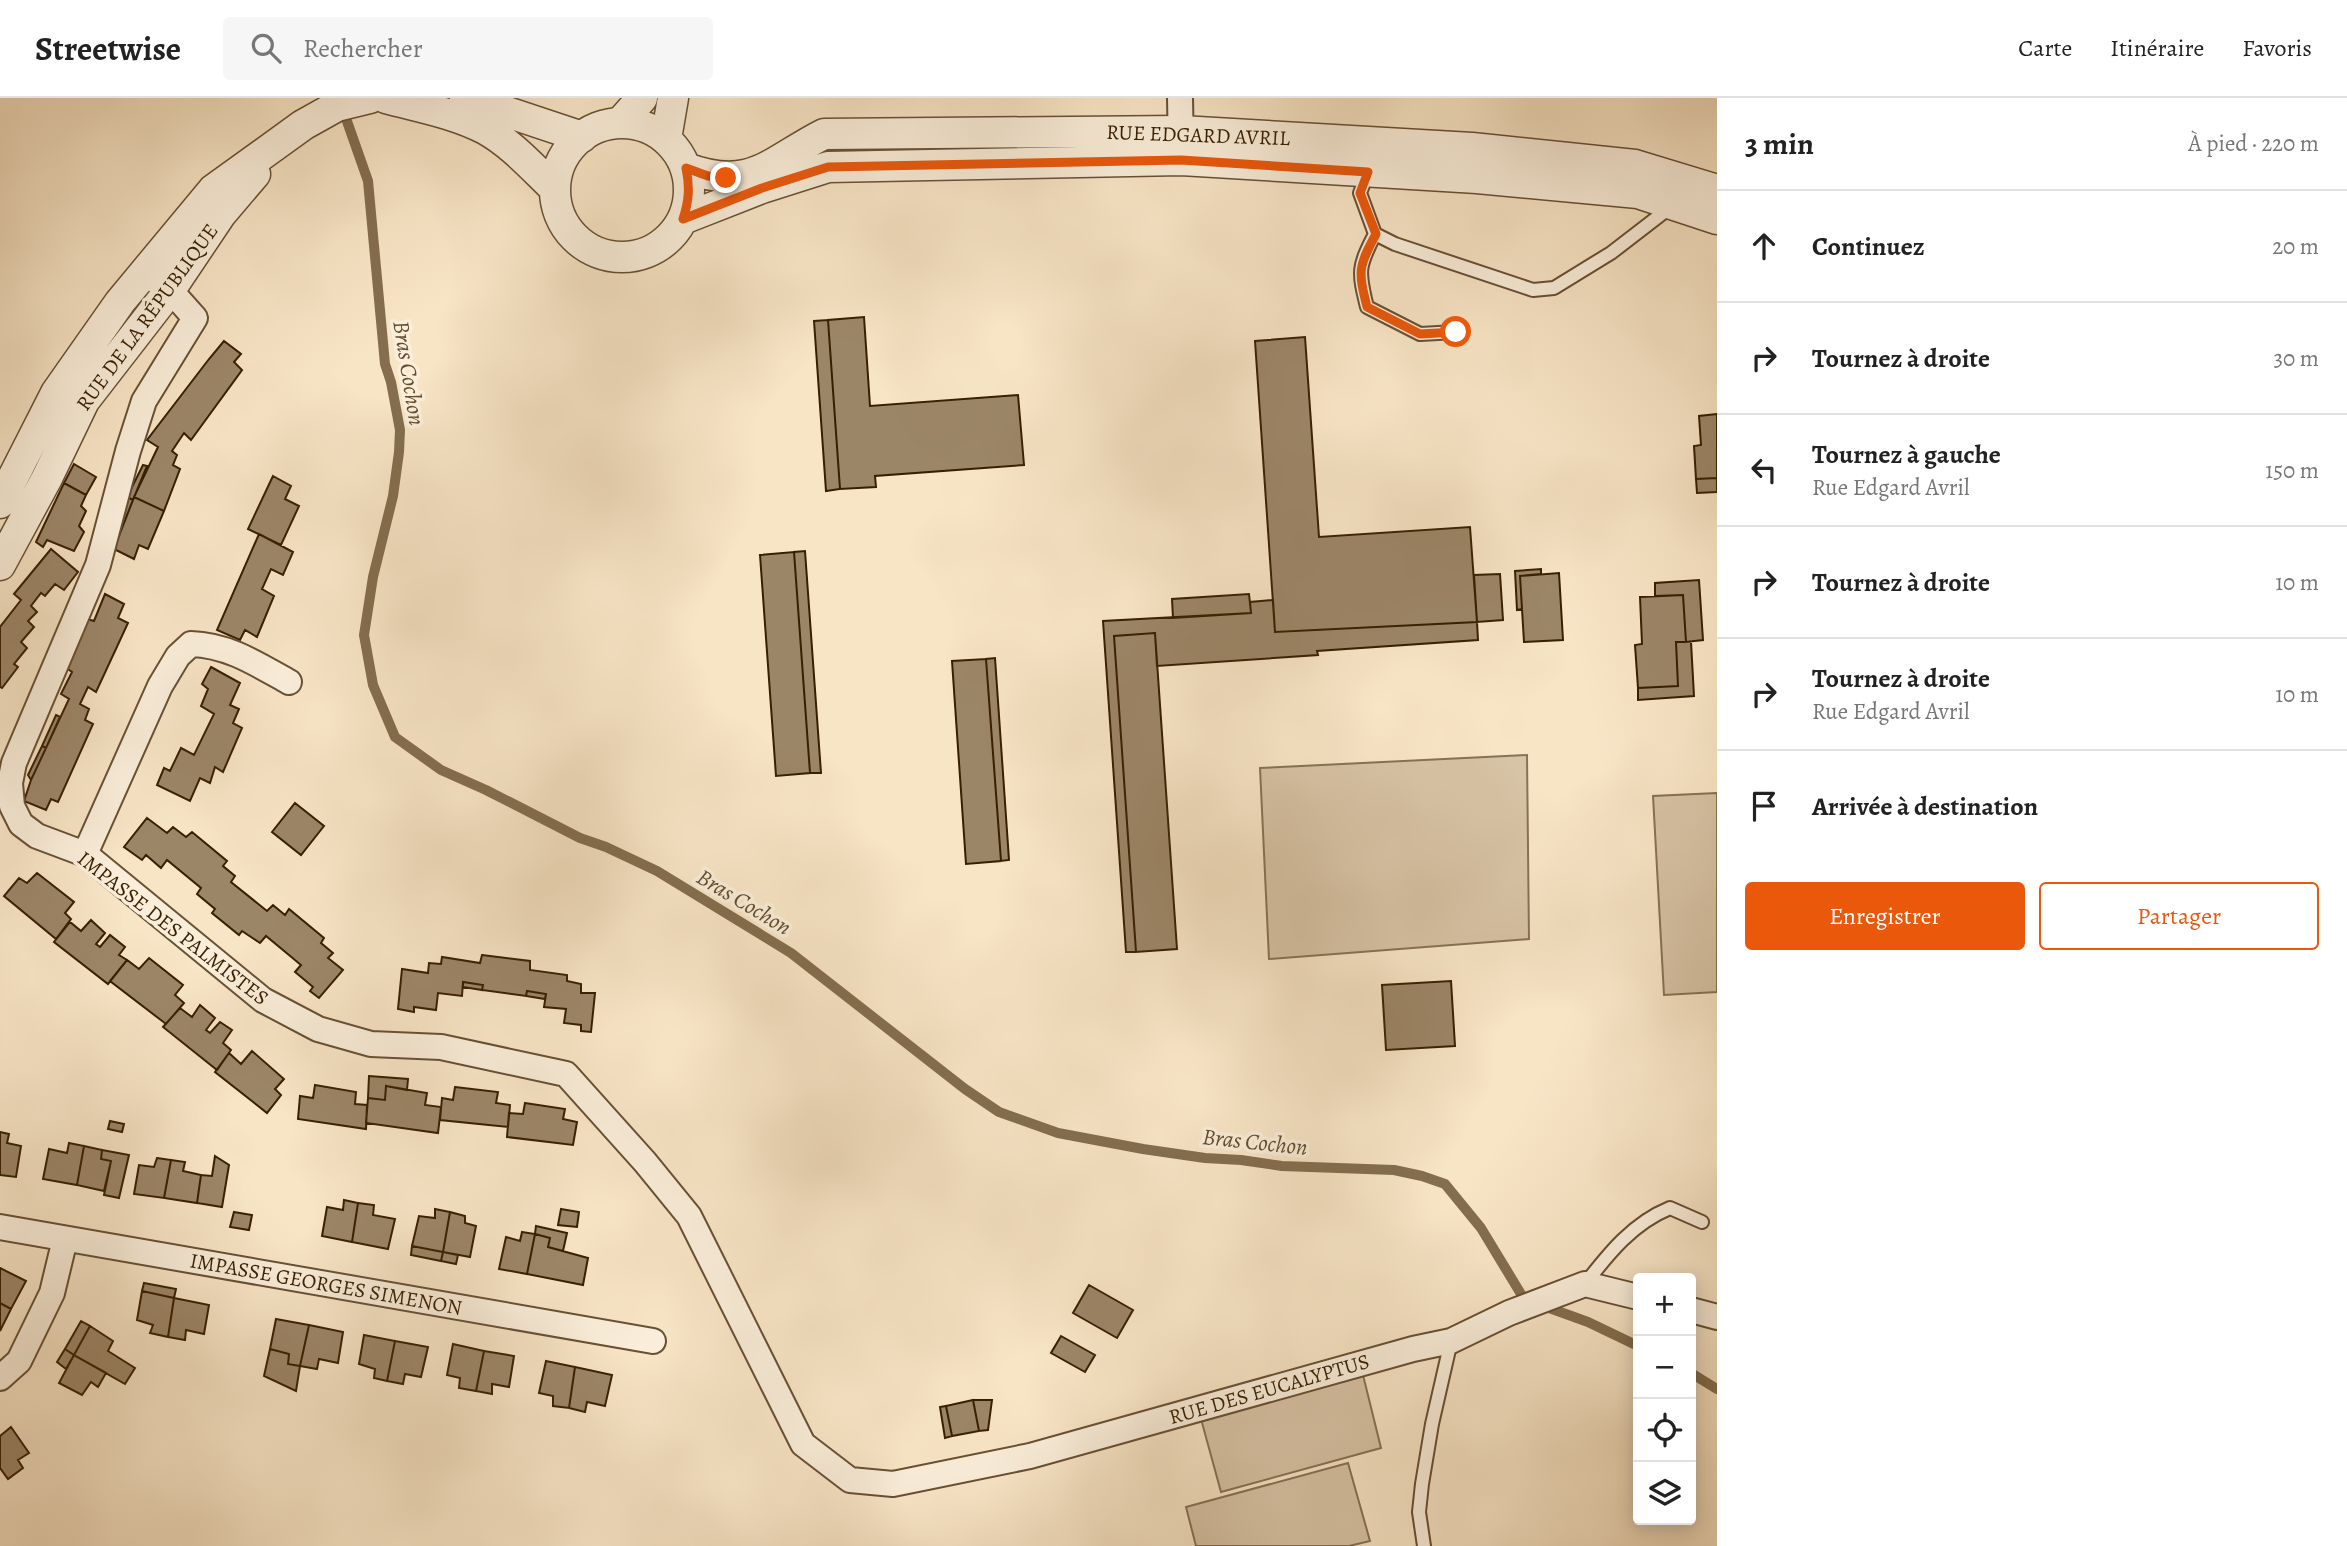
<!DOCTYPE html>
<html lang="fr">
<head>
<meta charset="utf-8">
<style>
	body { margin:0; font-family:Alegreya,serif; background:#f6f6f6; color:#222 }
	.controls { position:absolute; right:21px; bottom:21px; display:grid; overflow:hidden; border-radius:7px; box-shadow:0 4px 18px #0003 }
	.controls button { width:63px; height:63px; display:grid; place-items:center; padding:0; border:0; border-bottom:2px solid #e0e0e0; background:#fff; color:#222; font:35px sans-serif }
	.stop { position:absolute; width:21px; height:21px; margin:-16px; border:5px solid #ea580c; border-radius:50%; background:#fff }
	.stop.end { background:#ea580c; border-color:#fff; box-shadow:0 2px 7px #0008 }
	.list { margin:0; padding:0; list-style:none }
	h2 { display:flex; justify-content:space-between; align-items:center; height:91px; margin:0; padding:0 28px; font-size:30px }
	h2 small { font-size:23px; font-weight:400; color:#767676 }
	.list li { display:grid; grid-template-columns:46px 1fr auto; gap:21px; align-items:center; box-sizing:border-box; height:112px; padding:0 28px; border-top:2px solid #e0e0e0 }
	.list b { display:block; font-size:26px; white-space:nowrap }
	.list p { margin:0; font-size:23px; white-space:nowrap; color:#767676 }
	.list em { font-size:23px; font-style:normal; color:#767676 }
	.actions { display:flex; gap:14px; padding:21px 28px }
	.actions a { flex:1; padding:16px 0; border:2px solid #ea580c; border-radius:7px; text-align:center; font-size:24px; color:#ea580c }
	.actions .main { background:#ea580c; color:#fff }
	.icon { flex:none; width:38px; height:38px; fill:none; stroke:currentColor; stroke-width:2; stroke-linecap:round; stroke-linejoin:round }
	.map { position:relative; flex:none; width:1717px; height:1448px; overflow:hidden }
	header { display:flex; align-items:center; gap:42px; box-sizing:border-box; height:98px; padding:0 35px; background:#fff; border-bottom:2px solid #e0e0e0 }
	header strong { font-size:33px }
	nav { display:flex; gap:38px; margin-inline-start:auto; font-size:24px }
	.search { width:490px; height:63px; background:#f6f6f6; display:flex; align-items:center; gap:18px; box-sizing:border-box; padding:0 24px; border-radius:7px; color:#767676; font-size:26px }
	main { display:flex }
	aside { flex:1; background:#fff }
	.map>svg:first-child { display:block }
</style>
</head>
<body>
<header>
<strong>Streetwise</strong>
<div class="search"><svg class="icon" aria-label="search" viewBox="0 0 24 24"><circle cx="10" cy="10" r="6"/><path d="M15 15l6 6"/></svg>Rechercher</div>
<nav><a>Carte</a><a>Itinéraire</a><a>Favoris</a></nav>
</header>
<main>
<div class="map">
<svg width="1717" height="1448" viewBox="0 0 1717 1448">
	<rect width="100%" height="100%" fill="#f8e5c6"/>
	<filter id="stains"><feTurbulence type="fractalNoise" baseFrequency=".00286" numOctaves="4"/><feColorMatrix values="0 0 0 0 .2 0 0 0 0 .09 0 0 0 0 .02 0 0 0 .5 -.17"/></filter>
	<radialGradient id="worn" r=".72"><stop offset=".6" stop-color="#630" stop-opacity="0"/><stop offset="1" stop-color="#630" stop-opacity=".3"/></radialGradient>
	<path fill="#d7c3a5" stroke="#887154" stroke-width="2" d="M1527,657L1529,841L1269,861L1260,670Z
		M1717,695V894L1664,897L1653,698Z
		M1363,1277L1381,1350L1221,1394L1201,1321Z
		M1348,1365L1370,1443L1349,1448H1196L1186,1409Z"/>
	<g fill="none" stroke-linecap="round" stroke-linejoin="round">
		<path stroke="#846e4f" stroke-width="10" d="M342,9L368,83L385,266L391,284L400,332L399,354L393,398L373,479L364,537L373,587L395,639L441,672L486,692L580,740L606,749L657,773L791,855L965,991L999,1014L1058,1035L1143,1051L1205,1060L1241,1062L1282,1068L1394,1072L1422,1078L1445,1086L1481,1130L1524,1201L1588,1224L1638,1248
			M1691,1275L1717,1291"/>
	</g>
	<path fill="#9c8668" stroke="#381f02" stroke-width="2" d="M864,219L870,308L1018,297L1024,367L875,378L876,389L840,391L828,222Z
		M828,222L840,391L826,393L814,223Z
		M1305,239L1319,439L1470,429L1477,524L1275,534L1255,243Z
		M224,243L241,256L234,264L242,272L191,342L184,335L172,353L177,357L173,367L180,371L164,413L134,399L158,349L147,342L209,261Z
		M1717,316V380L1696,381L1694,348L1701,347L1699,318Z
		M74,366L96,379L86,397L64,385Z
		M143,367L147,368L133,402L127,399Z
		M273,378L291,388L285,401L299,408L281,447L248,431Z
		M1717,380V394L1697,395L1696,381Z
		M64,385L86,397L81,408L86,413L79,428L84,434L74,453L47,442L43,449L36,444Z
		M127,399L133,402L122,430L115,426Z
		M134,399L164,413L148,451L139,447L134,461L114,451Z
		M259,436L293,454L283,477L271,471L262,491L274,498L257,539L245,532L240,542L217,532Z
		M51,451L78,474L64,492L55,486L45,498L41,495L31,508L37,514L28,523L34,529L21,544L27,550L14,566L18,569L2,590L0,589V529L21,502L14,496Z
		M805,453L821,675H810L794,454Z
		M794,454L810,675L776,678L760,457Z
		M1541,471V476L1520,478L1522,511L1517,512L1515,473Z
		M1559,475L1563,542L1524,544L1520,478Z
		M1500,476L1503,522L1477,524L1474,477Z
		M1699,482L1703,542L1686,544L1683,497L1655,498V485Z
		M105,496L124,506L118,520L128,525L96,594L88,589L80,606L89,611L85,622L93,626L58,704L51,701L46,712L24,703L31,682L69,601L61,596L72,574L65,569L87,521L94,523Z
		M1249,496L1251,515L1173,520L1172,501Z
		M1683,497L1686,544H1676L1678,588L1638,590L1635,547L1642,546L1640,499Z
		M1273,502L1275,534L1477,524L1478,542L1317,553L1318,557L1157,568L1155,535L1114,538L1136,854H1126L1103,523L1251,515L1250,504Z
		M1155,535L1177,851L1136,854L1114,538Z
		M1676,544H1691L1694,598L1638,602V590L1678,588Z
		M995,560L1009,762L1001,763L986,561Z
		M986,561L1001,763L966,766L952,563Z
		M211,569L240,585L230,607L239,611L233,625L242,630L223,674L215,669L210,685L200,680L190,703L157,687L164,670L170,673L181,650L194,657L214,616L201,608L208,591L202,586Z
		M56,617L60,619L46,650L42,648Z
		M42,648L46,650L31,682L28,677Z
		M295,705L324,728L301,757L272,734Z
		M147,720L167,735L173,729L186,739L192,734L227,763L223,768L235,778L231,784L267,813L273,807L285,817L289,811L324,840L321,845L333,855L328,860L343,872L319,900L310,893L313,889L295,874L301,867L266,838L260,845L242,833L239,837L212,815L215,811L197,796L201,790L167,762L161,770L146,757L142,762L124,749Z
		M37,775L74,804L65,815L71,821L56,841L4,798L19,780L27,785Z
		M91,822L105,835L96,846L100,849L110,837L125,849L119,857L127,862L108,886L54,844L70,824L81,833Z
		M482,857L530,863V872L567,877V883L581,886V895H595L591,934L581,933V927L564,925L566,911L544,909L546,896L527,893L526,898L482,892L483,887L463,884L462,898L438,895L436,912L414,909V914L398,911L402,871L428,875L429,865L441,866L442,859L480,865Z
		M149,860L183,887L175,897L184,905L166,926L110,883L127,862L139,871Z
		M1451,883L1455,948L1386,952L1382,887Z
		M463,884L483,887L482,892L463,889Z
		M527,893L546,896L545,901L526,898Z
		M200,907L215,920L206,932L210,935L220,924L232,932L223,945L231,952L217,972L163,929L180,910L192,919Z
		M252,953L284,981L275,991L281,997L267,1015L215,974L229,955L241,966Z
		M369,978L408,981L407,992L386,988L385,1002L368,1000Z
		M315,987L356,994L355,1006L367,1007L366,1031L298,1021L300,998L313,1000Z
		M386,988L427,995L425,1007L441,1009L438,1035L366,1025L368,1000L385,1002Z
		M455,989L498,994L496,1005L510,1007L508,1029L440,1022L442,1000L453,1002Z
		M525,1005L565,1011L563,1021L577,1024L573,1047L507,1039L509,1015L523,1016Z
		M110,1023L124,1026L122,1034L108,1031Z
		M0,1034L9,1036L7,1045L21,1048L16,1079L0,1077Z
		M69,1045L84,1048L77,1087L43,1081L49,1051L67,1055Z
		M84,1048L102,1052L101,1061L111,1063L104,1093L77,1087Z
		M102,1052L129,1057L119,1100L104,1097L111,1063L101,1061Z
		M215,1058L229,1067L222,1109L197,1105L201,1077L212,1078Z
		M157,1060L171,1062L164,1100L134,1096L139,1067L154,1069Z
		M171,1062L185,1064L183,1073L201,1077L197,1105L164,1100Z
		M344,1102L358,1105L352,1144L322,1138L327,1109L343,1112Z
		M358,1105L374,1107L373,1117L395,1121L388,1151L352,1144Z
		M435,1111L450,1114L443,1154L412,1148L419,1118L435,1120Z
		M561,1111L579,1114L577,1129L558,1127Z
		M234,1114L252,1117L249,1132L230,1129Z
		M450,1114L465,1118V1125L476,1128L470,1159L443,1154Z
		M536,1128L567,1135L563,1153L548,1149L550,1140L535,1136Z
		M522,1134L535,1136L527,1176L499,1171L506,1139L520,1143Z
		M535,1136L550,1140L548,1149L588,1160L583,1187L527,1176Z
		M412,1148L443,1154L441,1163L411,1157Z
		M443,1154L458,1157L456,1166L441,1163Z
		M0,1170L26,1183L11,1211L0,1205Z
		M144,1185L176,1191L174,1200L142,1193Z
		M1089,1187L1133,1212L1117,1240L1073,1215Z
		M142,1193L174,1200L168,1239L150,1235L153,1227L137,1222Z
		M174,1200L209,1207L204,1236L186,1232L185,1242L168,1239Z
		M0,1205L11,1211L0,1233Z
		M276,1221L309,1227L300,1268L288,1266L289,1256L270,1251Z
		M81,1223L90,1228L74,1257L65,1251Z
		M309,1227L343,1234L338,1265L319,1261L317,1271L300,1268Z
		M90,1228L113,1243L108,1253L135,1270L125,1286L74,1257Z
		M364,1237L395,1243L387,1283L374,1280L375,1271L359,1266Z
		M1061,1238L1095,1257L1085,1274L1051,1255Z
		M395,1243L428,1249L421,1279L405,1276L403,1286L387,1283Z
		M453,1246L484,1253L476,1293L459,1290L460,1280L447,1277Z
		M65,1251L74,1257L66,1271L57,1264Z
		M270,1251L289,1256L288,1266L300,1268L296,1293L264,1278Z
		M484,1253L514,1258L509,1289L492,1286V1296L476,1293Z
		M74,1257L106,1275L98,1289L91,1284L82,1297L59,1285Z
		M546,1263L575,1269L569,1310L553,1308V1298L539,1295Z
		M575,1269L612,1277L605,1308L587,1304L585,1314L569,1310Z
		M973,1302L979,1333L952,1338L946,1308Z
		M973,1302H992L988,1332L979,1333Z
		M946,1308L952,1338L945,1340L940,1309Z
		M11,1329L29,1355L18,1362L23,1370L8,1381L0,1370V1338Z"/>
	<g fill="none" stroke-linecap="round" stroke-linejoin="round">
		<g stroke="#685033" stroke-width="16">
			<path id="service" d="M1368,74L1360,95L1375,136C1358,169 1358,173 1367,209L1420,236L1456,234
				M1375,136L1395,146L1533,192L1554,190L1611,155L1672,108
				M1585,1186C1609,1155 1633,1125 1670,1110L1702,1124
				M1424,1448L1419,1414L1422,1386L1432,1326L1451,1243"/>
		</g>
		<g stroke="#685033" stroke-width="28">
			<path id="minor" d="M1180,0L1181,51
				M156,183L170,192L195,220L144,303L128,353L98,467L14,665L10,685L12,708L21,726L37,738L85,756L263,902L318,931L371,946L441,949L566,976L645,1064L689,1118L803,1346L850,1382L893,1386L1030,1358L1413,1251L1451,1243L1509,1215L1585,1186L1638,1199
				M85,756L160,588L178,558L191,546C228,547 257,566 289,584
				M0,1129L653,1243
				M1691,1212L1717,1219
				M0,1280L19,1263L52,1195L65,1141"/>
		</g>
		<g stroke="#685033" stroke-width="33">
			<path id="tertiary" d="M386,0C419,9 454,15 485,31C512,46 533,70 555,91
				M465,0L582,39
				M620,25L642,0
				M555 92a67 67 0 1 1 134 0a67 67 0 1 1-134 0Z
				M666,41L673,0
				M686,70C752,94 769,64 824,36L1181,33L1472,50L1635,67L1717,92
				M683,121L762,90L828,69L1181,62L1477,80L1638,95L1717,121
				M0,405L56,295L120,204L213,92L303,27L337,8L370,0
				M0,467L47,380L84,303L170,192L221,116L255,76"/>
		</g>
		<use href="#service" stroke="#faeeda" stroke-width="12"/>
		<use href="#minor" stroke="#faeeda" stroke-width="24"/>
		<use href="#tertiary" stroke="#faeeda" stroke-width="30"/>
	</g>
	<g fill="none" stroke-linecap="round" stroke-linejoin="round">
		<path stroke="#ea580c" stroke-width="9" d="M726,80L708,78L686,70C690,89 689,103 683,121L762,90L828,69L1181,62L1368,74L1360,95L1376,136C1358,169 1358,173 1367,209L1420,236L1456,234"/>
	</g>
	<g text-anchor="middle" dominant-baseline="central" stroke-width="7" stroke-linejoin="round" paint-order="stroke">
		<g font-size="21" fill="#381f02" stroke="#faeeda">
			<text transform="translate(1198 37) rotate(2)">RUE EDGARD AVRIL</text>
			<text transform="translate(147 219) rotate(-54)">RUE DE LA RÉPUBLIQUE</text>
			<text transform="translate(173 830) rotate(38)">IMPASSE DES PALMISTES</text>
			<text transform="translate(326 1186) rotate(10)">IMPASSE GEORGES SIMENON</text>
			<text transform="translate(1269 1291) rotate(-16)">RUE DES EUCALYPTUS</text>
		</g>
		<g font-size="23" font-style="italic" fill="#644d2f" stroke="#faeeda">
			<text transform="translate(409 275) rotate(81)">Bras Cochon</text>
			<text transform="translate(744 804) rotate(31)">Bras Cochon</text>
			<text transform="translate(1255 1044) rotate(6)">Bras Cochon</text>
		</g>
	</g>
	<rect width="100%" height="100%" filter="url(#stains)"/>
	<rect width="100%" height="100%" fill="url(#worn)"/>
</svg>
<div class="controls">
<button>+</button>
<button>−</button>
<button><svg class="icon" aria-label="locate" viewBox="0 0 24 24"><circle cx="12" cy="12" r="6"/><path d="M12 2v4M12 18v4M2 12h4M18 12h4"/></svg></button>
<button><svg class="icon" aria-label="layers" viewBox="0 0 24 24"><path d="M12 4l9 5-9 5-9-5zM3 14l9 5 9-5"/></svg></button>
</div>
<div class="stop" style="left:1456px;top:234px"></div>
<div class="stop end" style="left:726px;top:80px"></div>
</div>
<aside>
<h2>3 min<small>À pied · 220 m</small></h2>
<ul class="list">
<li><svg class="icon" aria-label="ahead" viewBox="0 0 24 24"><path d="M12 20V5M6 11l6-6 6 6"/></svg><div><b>Continuez</b></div><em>20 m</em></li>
<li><svg class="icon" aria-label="right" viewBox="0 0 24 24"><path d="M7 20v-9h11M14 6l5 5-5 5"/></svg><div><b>Tournez à droite</b></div><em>30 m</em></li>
<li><svg class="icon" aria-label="left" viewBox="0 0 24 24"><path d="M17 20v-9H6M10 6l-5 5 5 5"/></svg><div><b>Tournez à gauche</b><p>Rue Edgard Avril</p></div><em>150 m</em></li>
<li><svg class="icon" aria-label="right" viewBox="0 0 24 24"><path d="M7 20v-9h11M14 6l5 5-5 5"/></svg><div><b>Tournez à droite</b></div><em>10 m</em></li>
<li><svg class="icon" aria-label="right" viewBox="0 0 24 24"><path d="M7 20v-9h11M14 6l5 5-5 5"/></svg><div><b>Tournez à droite</b><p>Rue Edgard Avril</p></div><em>10 m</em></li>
<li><svg class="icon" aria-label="arrive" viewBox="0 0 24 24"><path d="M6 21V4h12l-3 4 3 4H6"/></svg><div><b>Arrivée à destination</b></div></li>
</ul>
<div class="actions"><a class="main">Enregistrer</a><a>Partager</a></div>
</aside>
</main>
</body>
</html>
